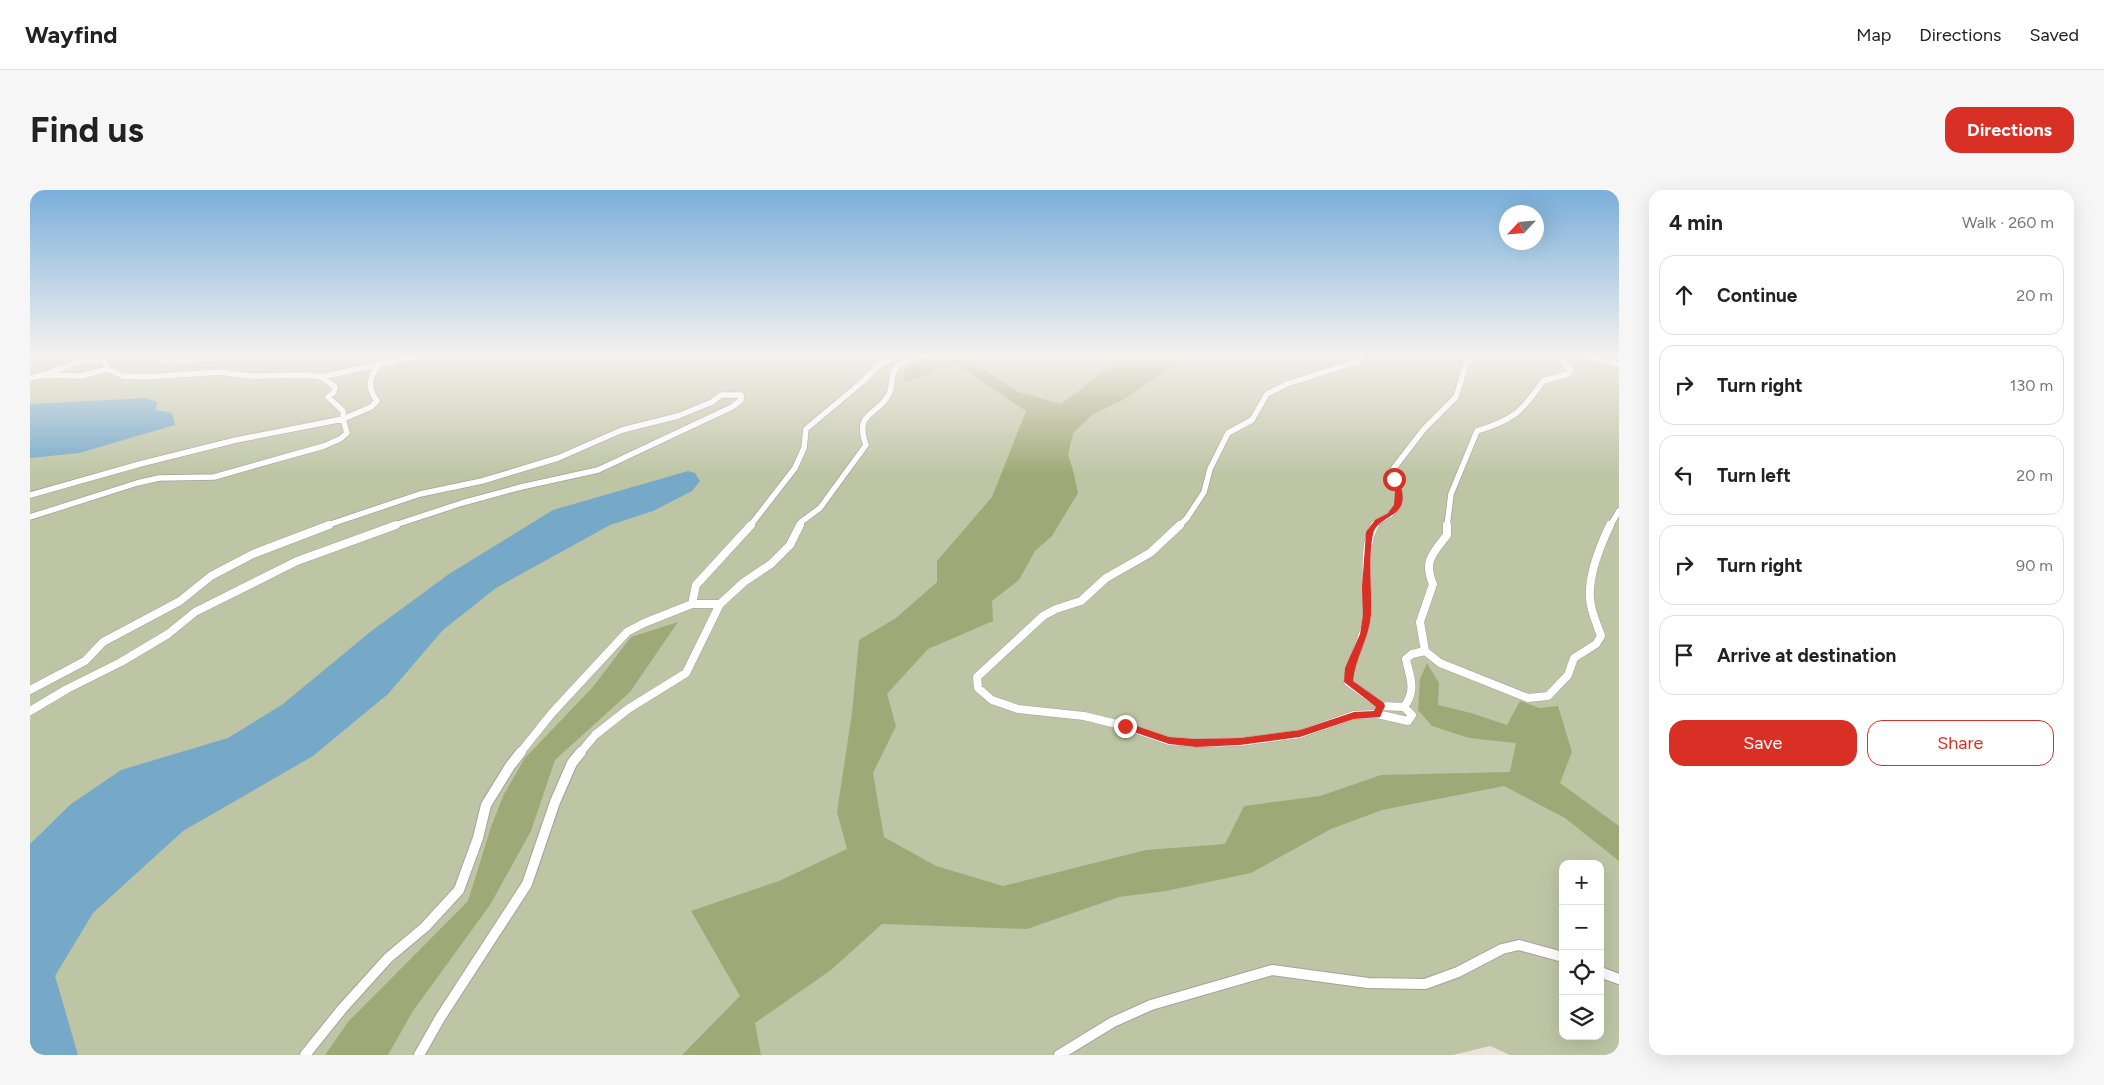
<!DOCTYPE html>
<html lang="en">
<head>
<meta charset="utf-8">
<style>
	body { margin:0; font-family:Figtree,sans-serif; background:#f6f6f6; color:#222 }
	.controls { position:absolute; right:15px; bottom:15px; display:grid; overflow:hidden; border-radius:10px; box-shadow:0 5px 20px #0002 }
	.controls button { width:45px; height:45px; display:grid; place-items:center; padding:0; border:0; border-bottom:1px solid #e0e0e0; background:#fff; color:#222; font:25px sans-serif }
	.compass { position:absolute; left:1469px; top:15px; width:45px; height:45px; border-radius:50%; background:#fff; box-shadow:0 5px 20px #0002; rotate:244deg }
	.stop { position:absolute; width:15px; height:15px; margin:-11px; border:4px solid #d93025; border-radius:50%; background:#fff }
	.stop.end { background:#d93025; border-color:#fff; box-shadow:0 1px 5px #0008 }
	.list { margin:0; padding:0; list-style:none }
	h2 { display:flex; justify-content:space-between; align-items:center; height:65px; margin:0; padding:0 20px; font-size:21px }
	h2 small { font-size:16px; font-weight:400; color:#767676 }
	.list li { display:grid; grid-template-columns:32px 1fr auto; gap:15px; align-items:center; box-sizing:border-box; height:80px; margin:0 10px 10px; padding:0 10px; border:1px solid #e0e0e0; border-radius:15px }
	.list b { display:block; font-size:19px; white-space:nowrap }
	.list em { font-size:16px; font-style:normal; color:#767676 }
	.actions { display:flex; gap:10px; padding:15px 20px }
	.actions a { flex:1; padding:11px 0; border:1px solid #d93025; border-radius:15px; text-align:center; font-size:18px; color:#d93025 }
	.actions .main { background:#d93025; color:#fff }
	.icon { flex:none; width:28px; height:28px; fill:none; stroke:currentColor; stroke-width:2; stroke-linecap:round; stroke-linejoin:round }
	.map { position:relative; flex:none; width:1589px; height:865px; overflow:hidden; border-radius:15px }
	header { display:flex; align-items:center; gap:30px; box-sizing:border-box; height:70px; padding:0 25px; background:#fff; border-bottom:1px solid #e0e0e0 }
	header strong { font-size:24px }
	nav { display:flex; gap:28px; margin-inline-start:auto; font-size:18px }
	.intro { display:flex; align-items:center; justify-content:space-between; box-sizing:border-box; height:120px; padding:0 30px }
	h1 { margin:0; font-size:35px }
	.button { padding:12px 22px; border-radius:15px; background:#d93025; color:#fff; font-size:18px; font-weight:700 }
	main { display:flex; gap:30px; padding:0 30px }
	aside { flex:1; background:#fff; border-radius:15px; box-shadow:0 5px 20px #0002 }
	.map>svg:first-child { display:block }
</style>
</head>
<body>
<header>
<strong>Wayfind</strong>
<nav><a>Map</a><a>Directions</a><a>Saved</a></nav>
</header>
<div class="intro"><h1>Find us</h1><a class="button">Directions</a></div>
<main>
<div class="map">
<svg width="1589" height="865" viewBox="0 0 1589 865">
	<rect width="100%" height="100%" fill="#eae2db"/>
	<path fill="#bec5a5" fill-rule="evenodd" d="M0,164H127L130,175L278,164H1566L1589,169V865H1480L1460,856L1423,865H0ZM1533,674H1570V846H1533Z"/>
	<path fill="#9fa977" d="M896,164H943L947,175L988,202L1031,214L1055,196L1084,171L1082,164H1161L1093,210L1063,224L1043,243L1038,265L1043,280L1048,303L1022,346L1005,361L989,390L962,411L963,431L898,459L857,504L866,536L843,583L854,647L906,676L973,696L1116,660L1195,654L1214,616L1290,606L1351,585L1480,582L1486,553L1439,548L1402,536L1388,520L1390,489L1397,473L1409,493L1408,515L1441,523L1477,535L1490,511L1510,518L1528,516L1542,562L1530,593L1589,636V671L1535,628L1474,596L1352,620L1301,639L1221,683L1136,701L1089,707L997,739L852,734L801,780L725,833L731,865H652L710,806L661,721L749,691L817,659L807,622L822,523L829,450L866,428L907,392V371L962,307L996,221L929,176L903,177L900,184L874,192L875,178Z
		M648,432L600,502L525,570L501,641L460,715L383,821L358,865H295L318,832L438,711L461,637L474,604L495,568L562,498L601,447Z"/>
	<path fill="#76a8c7" d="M116,208L127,212L126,220L142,223L145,235L49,263L0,268V214Z
		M658,281L665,283L670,291L662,301L623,321L580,335L466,398L413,440L358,504L283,566L153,641L63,723L25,786L48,865H0V654L41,614L91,580L198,548L253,514L340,442L419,384L523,320Z"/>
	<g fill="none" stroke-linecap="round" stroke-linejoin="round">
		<g stroke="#a8a09a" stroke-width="7">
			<path id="service-far2" d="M1543,164L1589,174
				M73,170L51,171L13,185L51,186L77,179
				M291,187L377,168L412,164
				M0,188L13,185
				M0,305L110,274L206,250L313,229V221L298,207L304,202L305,197L291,187L279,185L220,186L190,182L116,187L93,186L77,179L73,170L77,164
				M0,327L107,293L129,288L184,287L294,256L310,249L317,243L313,229L341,217L347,211C337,198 339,187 349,175
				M295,336L390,304L452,291L528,268L592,240L648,226L682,212L691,205H711V210L702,217L568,280L491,297L432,313L362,336
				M720,336L765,278L774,258L776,239L831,193L849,175L868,164
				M769,336L771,332L790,318L836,255C824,221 847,227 859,204C863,196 860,182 869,175C876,170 886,168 894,164
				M1149,336L1157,328L1174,302L1180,279L1198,243L1222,230L1237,204L1257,194L1329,171L1337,164
				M1345,336L1347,332L1361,324L1368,316L1369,302L1364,289V278L1394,239L1426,207L1436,174L1446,164
				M1417,336L1421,304L1447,241C1483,230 1492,222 1513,191L1538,184L1541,180L1525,164
				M1580,336L1589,321"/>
		</g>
		<g stroke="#a8a09a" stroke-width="9">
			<path id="service-far1" d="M1150,335L1120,363L1076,388L1051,411L1026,419L1013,426L947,487L948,498L962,510L988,519L1054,526L1095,536L1139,551L1167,553L1210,552L1270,544L1324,525L1347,524
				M1345,335C1331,357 1339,399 1337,426C1335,450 1320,468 1318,492L1351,516L1374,517C1387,500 1380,488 1376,469L1382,464L1395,461
				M1417,335V345C1403,363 1393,371 1403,394L1390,432L1395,461L1410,473L1498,508L1518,506L1538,485L1544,468L1566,454L1571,446C1567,434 1561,422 1560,409C1558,385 1570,356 1580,335
				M662,414L666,395L721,335
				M0,500L55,471L73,452L150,411L181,386L223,364L299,335
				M1349,520L1347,524L1378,531L1382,525L1374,517
				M0,521L37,499L91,472L138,444L165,422L267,371L366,335
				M490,563L522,523L597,442L614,433L662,414H690
				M550,563L565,545L598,519L656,483L690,414L714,392L741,374L760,355L770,335"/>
		</g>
		<g stroke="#a8a09a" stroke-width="12">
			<path id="service" d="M1570,782L1589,789
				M275,865L312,819L358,768L395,737L429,700L448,648L456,615L480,576L491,562
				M389,865L410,828L497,694L525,612L542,573L551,562
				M1029,865L1083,832L1121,815L1242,780L1338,793L1395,794L1428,782L1472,759L1489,755L1533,767"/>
		</g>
		<use href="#service-far2" stroke="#fff" stroke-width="5.5"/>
		<use href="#service-far1" stroke="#fff" stroke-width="8"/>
		<use href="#service" stroke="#fff" stroke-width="10"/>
	</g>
	<linearGradient id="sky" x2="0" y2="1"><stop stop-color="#7aafdb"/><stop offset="0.58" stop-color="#f6f2ef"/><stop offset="1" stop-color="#f6f2ef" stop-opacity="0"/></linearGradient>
	<rect width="1589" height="285" fill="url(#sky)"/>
	<path fill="#d93025" d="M1362,288H1367C1387,329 1349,322 1343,344C1338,367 1342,401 1341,425C1339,449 1325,468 1323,491L1354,513L1355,516L1350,527L1324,529L1270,547L1210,555L1166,557L1139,554L1092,538V533L1095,532L1139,547L1166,549L1210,548L1270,540L1324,522L1344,521L1346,517L1314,492L1315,478L1330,444L1333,425L1332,398L1336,342L1345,330L1358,323L1364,315L1365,302Z"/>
</svg>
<div class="controls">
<button>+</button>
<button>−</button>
<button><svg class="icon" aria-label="locate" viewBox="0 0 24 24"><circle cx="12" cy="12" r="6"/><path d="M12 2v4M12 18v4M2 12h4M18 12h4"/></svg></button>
<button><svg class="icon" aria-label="layers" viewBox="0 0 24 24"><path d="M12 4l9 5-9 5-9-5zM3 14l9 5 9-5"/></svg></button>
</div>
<svg class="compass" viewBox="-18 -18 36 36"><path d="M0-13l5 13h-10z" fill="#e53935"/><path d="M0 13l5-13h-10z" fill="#767676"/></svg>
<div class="stop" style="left:1364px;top:289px"></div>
<div class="stop end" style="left:1095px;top:536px"></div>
</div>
<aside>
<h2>4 min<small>Walk · 260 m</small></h2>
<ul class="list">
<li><svg class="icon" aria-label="ahead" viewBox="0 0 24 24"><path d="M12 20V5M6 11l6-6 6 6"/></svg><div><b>Continue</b></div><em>20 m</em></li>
<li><svg class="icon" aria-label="right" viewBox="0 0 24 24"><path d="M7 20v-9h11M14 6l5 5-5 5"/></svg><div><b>Turn right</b></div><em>130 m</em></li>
<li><svg class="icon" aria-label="left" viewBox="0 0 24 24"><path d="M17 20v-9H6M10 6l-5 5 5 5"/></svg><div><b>Turn left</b></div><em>20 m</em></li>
<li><svg class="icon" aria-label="right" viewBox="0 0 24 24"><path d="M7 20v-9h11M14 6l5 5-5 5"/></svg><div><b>Turn right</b></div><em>90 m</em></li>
<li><svg class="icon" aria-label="arrive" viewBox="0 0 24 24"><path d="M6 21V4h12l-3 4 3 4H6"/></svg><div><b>Arrive at destination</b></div></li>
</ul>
<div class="actions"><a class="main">Save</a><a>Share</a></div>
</aside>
</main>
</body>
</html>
